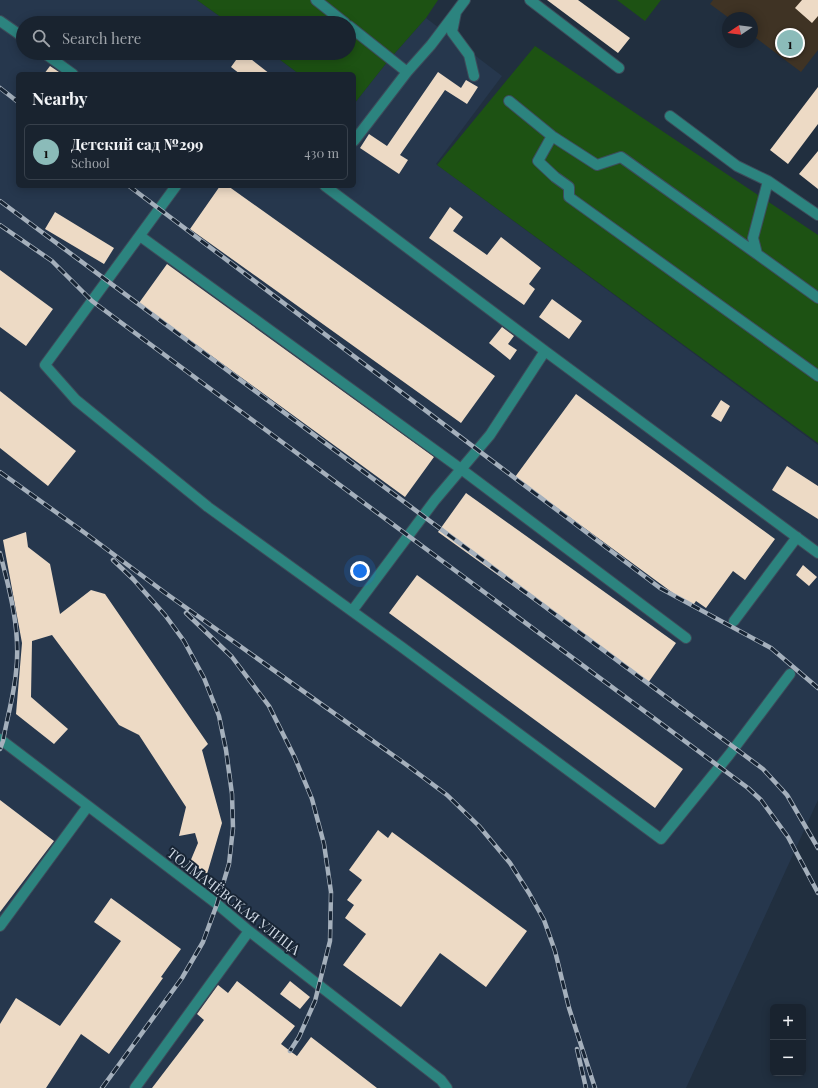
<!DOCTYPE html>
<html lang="en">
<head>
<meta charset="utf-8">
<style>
	body { margin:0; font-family:"Playfair Display",serif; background:#222b37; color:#f1f3f6 }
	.controls { position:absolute; right:12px; bottom:12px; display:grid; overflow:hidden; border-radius:6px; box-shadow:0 2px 10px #0003 }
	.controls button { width:36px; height:36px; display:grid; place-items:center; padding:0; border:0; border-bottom:1px solid #37404b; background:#19232f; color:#f1f3f6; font:20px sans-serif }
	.compass { position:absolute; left:722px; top:12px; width:36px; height:36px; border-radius:50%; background:#19232f; box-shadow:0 2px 10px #0003; rotate:257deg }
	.you { position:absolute; left:360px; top:571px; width:14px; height:14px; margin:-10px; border:3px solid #fff; border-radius:50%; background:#1a73e8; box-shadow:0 0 0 6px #1a73e833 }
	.badge { display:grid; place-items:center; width:26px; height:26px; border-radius:50%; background:#8bbbb9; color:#111; font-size:13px; font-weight:700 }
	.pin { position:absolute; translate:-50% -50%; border:2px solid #fff; box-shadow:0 1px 4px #0006 }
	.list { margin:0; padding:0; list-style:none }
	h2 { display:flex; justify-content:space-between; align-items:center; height:52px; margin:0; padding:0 16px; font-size:17px }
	h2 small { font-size:13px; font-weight:400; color:#9fa4aa }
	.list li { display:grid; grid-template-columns:26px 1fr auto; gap:12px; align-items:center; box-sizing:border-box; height:56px; margin:0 8px 8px; padding:0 8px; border:1px solid #37404b; border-radius:6px }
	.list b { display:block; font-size:15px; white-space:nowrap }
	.list p { margin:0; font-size:13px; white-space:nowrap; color:#9fa4aa }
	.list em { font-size:13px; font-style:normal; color:#9fa4aa }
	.icon { flex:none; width:22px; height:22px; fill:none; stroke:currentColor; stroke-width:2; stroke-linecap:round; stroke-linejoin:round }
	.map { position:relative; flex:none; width:818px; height:1088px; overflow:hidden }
	.search { position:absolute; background:#19232f; box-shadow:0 2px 10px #0003; left:16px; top:16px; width:340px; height:44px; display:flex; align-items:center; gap:10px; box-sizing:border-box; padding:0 14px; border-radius:22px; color:#9fa4aa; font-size:15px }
	.panel { position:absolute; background:#19232f; box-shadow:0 2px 10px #0003; left:16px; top:72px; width:340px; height:116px; border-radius:6px }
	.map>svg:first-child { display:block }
</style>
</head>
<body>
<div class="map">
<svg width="818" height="1088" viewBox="0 0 818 1088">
	<rect width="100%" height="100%" fill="#212f3f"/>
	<path fill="#26374d" d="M0,0H197L229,23H23V53H271L299,74H18V186H354V104L388,61L426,18L502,76L436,164L818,445V800L686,1088H0Z"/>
	<path fill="#3f3324" d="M713,0H818V50L801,72L752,35V18H729L710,4Z"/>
	<path fill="#1d5213" d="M197,0H438L426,18L388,61L354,104V74H299L271,53H349V23H229Z
		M617,0H661L645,21Z
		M535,46L818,235V443L437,165Z"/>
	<path fill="#eddac5" d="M547,0H578L630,38L618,53Z
		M802,0H818V16L812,23L795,8Z
		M241,53H243L270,74H240L231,67Z
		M50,66L62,74H44Z
		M438,72L461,88L466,80L478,87L467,104L445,90L400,155L408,160L399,174L360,148L369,134L387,146Z
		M818,87V124L788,164L770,150Z
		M818,151V189L799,174Z
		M220,186H228L495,376L461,423L190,229Z
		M450,207L463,217L453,231L487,255L501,237L541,268L529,284L535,289L524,305L429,238Z
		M55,212L114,248L104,264L45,229Z
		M167,264L434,457L405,497L139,303Z
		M0,270L53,309L26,346L0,327Z
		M552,299L582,321L569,339L539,317Z
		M502,327L514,336L508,344L517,350L510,360L489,343Z
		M0,391L76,451L48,486L0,448Z
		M576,394L775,539L745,580L733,571L706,608L696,601L692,607L515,477Z
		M721,400L730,406L721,422L711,416Z
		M787,466L818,486V519L772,490Z
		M466,493L676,643L648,683L438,532Z
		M26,532L28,547L50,564L60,614L91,590L105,594L208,744L202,750L222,823L207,874L190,862L198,843L195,833L179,836L186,807L139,735L119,725L52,635L32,641L31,697L68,729L54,744L16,714L22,643L3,540Z
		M803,565L817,577L809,586L796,575Z
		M417,575L683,769L655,808L389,613Z
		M0,800L54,841L0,912Z
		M378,830L388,838L392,832L527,931L486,987L440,953L401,1007L343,965L366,934L345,918L354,905L347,900L362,880L349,870Z
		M111,898L181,949L161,977L163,978L109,1054L81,1034L46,1088H0V1024L16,998L60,1026L121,941L94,922Z
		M237,981L295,1026L281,1044L290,1051L297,1056L311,1037L377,1088H152L204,1020L197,1014L218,985L228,993Z
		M290,981L310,997L300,1009L280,994Z"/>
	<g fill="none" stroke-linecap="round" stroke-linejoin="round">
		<g stroke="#3d4b5a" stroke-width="12">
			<path id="minor" d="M316,0L345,23
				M465,0L456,12L452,32L469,55L474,76
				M530,0L619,68
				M0,21L23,37
				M349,26L407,72
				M44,53L73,74
				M509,101L552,136L597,165L621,157L757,254
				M670,116L737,166L768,181L818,215
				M552,136L538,161L555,177L569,187V197L818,376
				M354,141L407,72L431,45L456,12
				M768,181L753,238L757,254L818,298
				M176,186L45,365L76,400L208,507L403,648L661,839L729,755L790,674
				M325,186L545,351L490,435L435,500L352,611
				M140,236L461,469L686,638
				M545,351L818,553
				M734,621L797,537
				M0,739L217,904L249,931L441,1080L447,1088
				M0,926L88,806
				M135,1088L249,931"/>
		</g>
		<use href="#minor" stroke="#2c847f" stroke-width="10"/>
		<g stroke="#a5b0bc" stroke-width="4.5">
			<path id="rail" d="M0,88L18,102
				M129,186L660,588L771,648L818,688
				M0,201L763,769L787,795L818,848
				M0,225L52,261L92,301L748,788L761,800L788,837L818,893
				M0,472L85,533L164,592L404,763L447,795L479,826L510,863L529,893L544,920L555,951L569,1008L595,1088
				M0,553C10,591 21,632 16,672C14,695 7,718 3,741L0,749
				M186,613L232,657L269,706L295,758L312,799L324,844L331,892L330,941L315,1001L299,1037L290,1051
				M577,1049L586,1088
				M102,1088L182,978L203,942L217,904L229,864L233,828L232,794L226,750L219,716L204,678L184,641L165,615L133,579L113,560"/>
		</g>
		<use href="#rail" stroke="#182535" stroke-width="3" stroke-dasharray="9" stroke-linecap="butt"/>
	</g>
	<g text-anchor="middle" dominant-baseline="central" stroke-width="4" stroke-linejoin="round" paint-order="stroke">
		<g font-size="14" fill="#d2dbe6" stroke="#182535">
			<text transform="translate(234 901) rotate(38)">ТОЛМАЧЁВСКАЯ УЛИЦА</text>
		</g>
	</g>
</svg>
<div class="controls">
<button>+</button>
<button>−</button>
</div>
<svg class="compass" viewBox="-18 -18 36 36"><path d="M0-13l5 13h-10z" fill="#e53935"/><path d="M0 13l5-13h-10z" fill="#9fa4aa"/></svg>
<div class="you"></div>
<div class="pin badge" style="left:790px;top:43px">1</div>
<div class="search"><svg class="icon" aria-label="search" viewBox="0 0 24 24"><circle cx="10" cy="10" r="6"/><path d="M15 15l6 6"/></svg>Search here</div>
<section class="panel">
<h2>Nearby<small></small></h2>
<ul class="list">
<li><span class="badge">1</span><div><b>Детский сад №299</b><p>School</p></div><em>430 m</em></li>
</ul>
</section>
</div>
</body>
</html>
